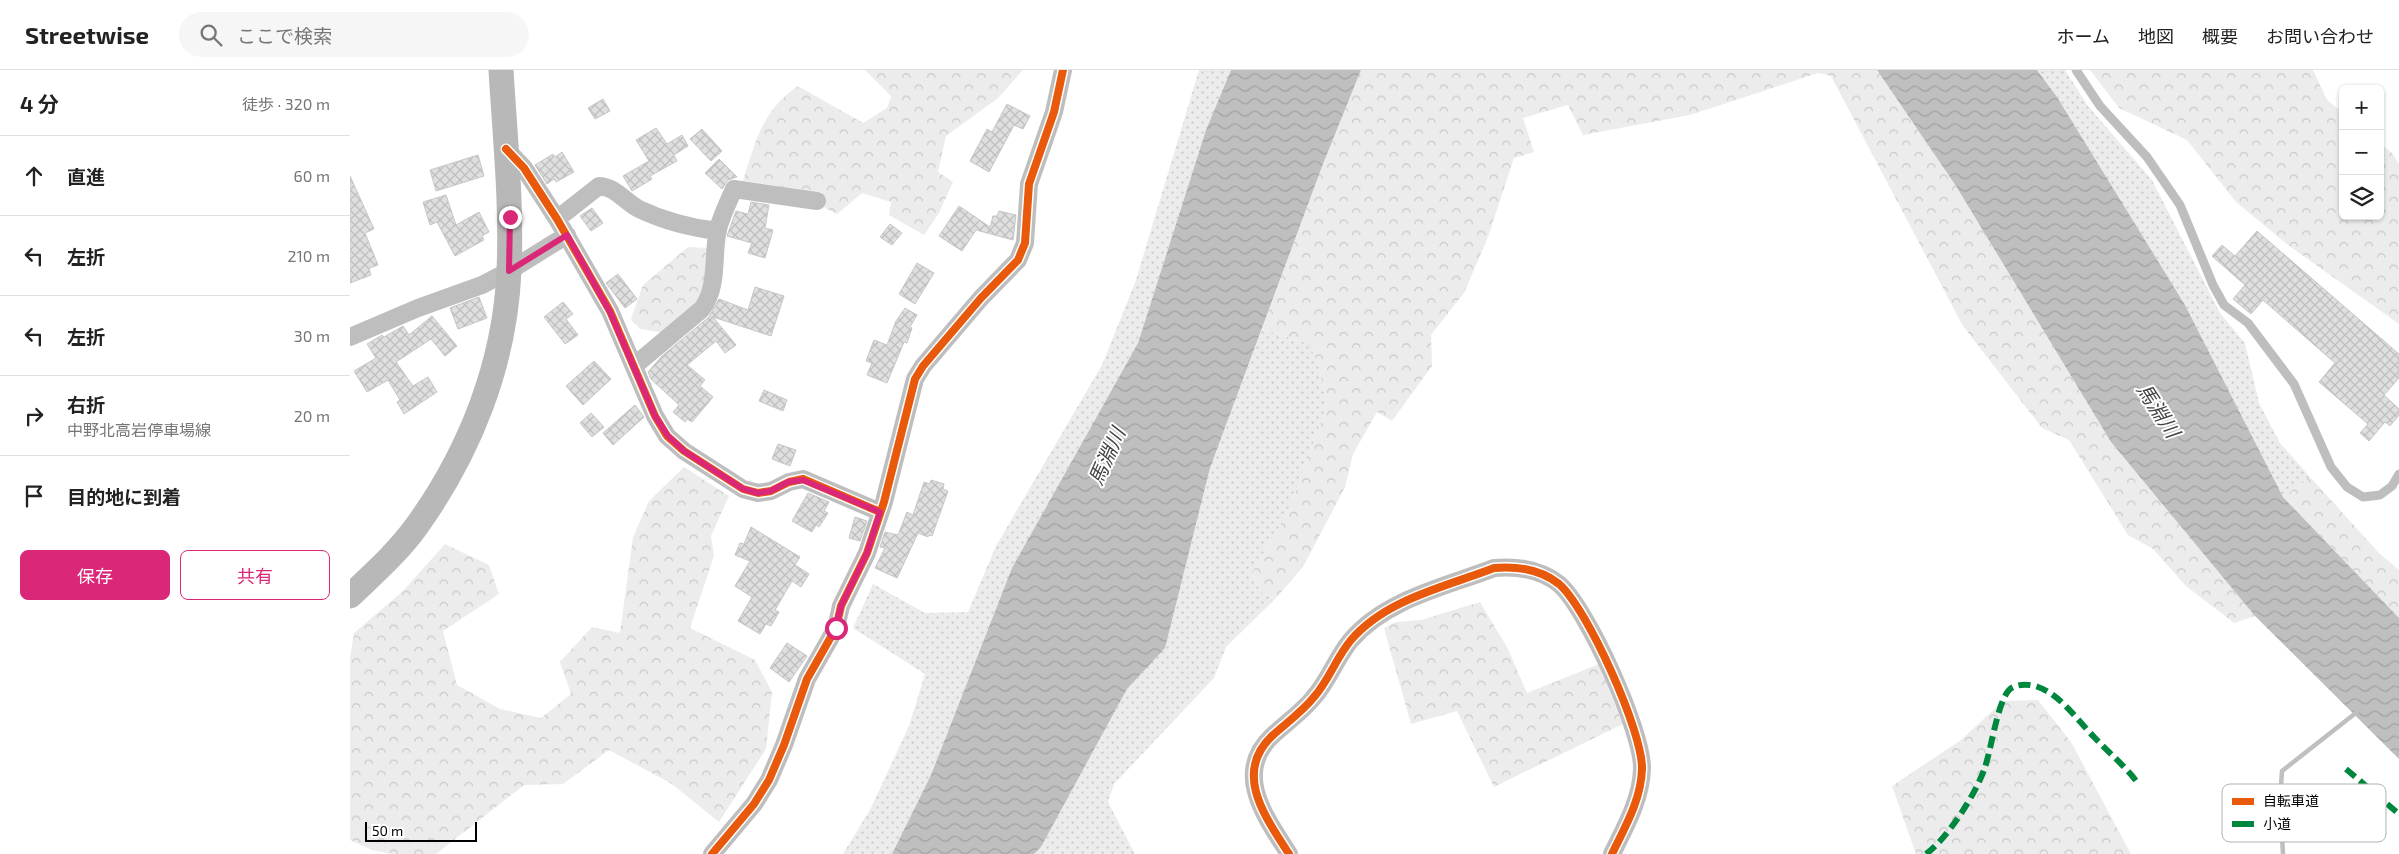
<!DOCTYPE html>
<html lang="ja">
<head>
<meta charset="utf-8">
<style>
	body { margin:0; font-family:"Exo 2","Noto Sans JP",sans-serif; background:#f6f6f6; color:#222 }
	.controls { position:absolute; right:15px; top:15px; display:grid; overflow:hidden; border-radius:8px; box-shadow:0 1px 4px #0004 }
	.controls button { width:45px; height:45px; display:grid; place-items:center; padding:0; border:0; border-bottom:1px solid #e0e0e0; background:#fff; color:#222; font:25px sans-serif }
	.scale { position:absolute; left:15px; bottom:12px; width:112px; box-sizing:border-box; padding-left:5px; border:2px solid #000; border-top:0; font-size:14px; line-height:18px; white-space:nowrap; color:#000; -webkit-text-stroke:4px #fff; paint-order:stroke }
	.stop { position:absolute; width:15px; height:15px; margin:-11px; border:4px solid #db2777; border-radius:50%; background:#fff }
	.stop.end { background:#db2777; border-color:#fff; box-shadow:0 1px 5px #0008 }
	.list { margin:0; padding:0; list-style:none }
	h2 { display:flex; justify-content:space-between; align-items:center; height:65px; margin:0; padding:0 20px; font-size:21px }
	h2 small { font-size:16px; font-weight:400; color:#767676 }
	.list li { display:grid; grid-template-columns:32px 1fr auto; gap:15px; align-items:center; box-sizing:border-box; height:80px; padding:0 20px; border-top:1px solid #e0e0e0 }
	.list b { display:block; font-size:19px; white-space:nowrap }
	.list p { margin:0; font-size:16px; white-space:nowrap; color:#767676 }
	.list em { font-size:16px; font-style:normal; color:#767676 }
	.actions { display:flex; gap:10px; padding:15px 20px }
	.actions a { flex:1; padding:11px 0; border:1px solid #db2777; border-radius:8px; text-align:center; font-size:18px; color:#db2777 }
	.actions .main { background:#db2777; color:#fff }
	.icon { flex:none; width:28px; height:28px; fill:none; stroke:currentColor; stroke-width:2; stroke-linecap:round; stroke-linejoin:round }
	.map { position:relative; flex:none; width:2049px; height:784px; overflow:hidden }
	header { display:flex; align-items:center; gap:30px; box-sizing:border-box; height:70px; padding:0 25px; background:#fff; border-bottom:1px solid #e0e0e0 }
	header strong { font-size:24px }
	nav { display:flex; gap:28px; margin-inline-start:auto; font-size:18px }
	.search { width:350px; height:45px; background:#f6f6f6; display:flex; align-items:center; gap:12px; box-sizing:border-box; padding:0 18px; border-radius:28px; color:#767676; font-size:19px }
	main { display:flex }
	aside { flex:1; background:#fff }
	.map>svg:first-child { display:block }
</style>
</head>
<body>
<header>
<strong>Streetwise</strong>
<div class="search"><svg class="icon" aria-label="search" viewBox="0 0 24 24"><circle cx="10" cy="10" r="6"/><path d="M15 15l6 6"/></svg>ここで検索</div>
<nav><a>ホーム</a><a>地図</a><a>概要</a><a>お問い合わせ</a></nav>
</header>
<main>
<aside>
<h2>4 分<small>徒歩 · 320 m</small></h2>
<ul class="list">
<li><svg class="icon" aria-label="ahead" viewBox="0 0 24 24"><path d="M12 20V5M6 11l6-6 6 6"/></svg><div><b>直進</b></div><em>60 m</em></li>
<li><svg class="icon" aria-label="left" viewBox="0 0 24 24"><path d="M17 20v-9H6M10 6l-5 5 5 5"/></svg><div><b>左折</b></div><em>210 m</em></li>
<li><svg class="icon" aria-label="left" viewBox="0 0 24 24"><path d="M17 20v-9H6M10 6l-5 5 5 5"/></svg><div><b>左折</b></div><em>30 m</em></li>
<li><svg class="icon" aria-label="right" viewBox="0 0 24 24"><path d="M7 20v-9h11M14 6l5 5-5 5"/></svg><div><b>右折</b><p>中野北高岩停車場線</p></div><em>20 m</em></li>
<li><svg class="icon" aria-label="arrive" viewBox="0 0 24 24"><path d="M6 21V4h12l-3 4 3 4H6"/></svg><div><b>目的地に到着</b></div></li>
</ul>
<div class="actions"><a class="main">保存</a><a>共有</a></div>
</aside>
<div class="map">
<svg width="2049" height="784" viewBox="0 0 2049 784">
	<defs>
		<pattern id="grass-dots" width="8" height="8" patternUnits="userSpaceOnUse" patternTransform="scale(1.25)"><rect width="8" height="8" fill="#ececec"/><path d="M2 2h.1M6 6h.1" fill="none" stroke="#c9c9c9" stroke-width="1.8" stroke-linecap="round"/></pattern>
		<pattern id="forest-crowns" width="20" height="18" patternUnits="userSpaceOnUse" patternTransform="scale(1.25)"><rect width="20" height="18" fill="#ececec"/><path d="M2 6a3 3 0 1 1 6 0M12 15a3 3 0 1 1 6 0" fill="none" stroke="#c9c9c9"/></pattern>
		<pattern id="water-waves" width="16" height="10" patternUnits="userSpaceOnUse" patternTransform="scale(1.25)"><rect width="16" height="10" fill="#bfbfbf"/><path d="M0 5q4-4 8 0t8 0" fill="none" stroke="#a2a2a2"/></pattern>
		<pattern id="building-cross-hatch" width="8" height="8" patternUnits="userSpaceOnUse" patternTransform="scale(1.25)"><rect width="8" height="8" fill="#dfdfdf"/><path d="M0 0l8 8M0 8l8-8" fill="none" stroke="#bebebe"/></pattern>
	</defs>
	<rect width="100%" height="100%" fill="#fff"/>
	<path fill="url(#grass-dots)" d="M849,0H881L856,60L788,273L662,498L581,705L542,784H493L521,738L559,656L575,604L503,558L523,514L575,543L618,542L646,476L752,295L786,210Z
		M1687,0H1715L1738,36L1802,110L1870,243L1895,273L1909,333L1930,373L1960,407L1933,427L1835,235L1707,27Z
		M912,259L959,274L968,294L977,336L938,442L902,503L911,522L925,529L876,577L864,608L764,714L758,732L785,784H684L691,777L777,619L815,577L860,398Z"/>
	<path fill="url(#forest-crowns)" d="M515,0H673L648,28L596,66L588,102L603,112L589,143L574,165L539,145L541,132L512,123L487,144L475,138L471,122L393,111C405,73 412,40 448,16L513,53L537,38L541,26Z
		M1011,0H1527L1606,116L1761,372L1905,546L1884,553L1836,516L1803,479L1778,465L1719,370L1692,358L1613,256L1481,6L1468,3L1340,45L1233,65L1218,35L1173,48L1184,82L1164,88L1138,167L1114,223L1081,265L1082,296L1042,351L1027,342L1003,384L995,417L953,497L925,529L911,522L902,503L938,442L977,336L968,294L959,274L912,259L973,94Z
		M1740,0H1963L1977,30L1993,43V146H2030V73L2043,84L2049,94V254L1938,175L1886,132L1837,70L1769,38Z
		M338,177L359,178L352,232L315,263L290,259L281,249L293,215Z
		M334,397L379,426L361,466L364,486L340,558L405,590L422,622L416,679L369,752L322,714L259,680L213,714L174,715L86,784H43L22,780L0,770V588L4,563L53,521L95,474L139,495L149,524L93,561L107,615L150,639L191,648L221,624L210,592L242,557L270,563L283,467L299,431Z
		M1960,407L2029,483L2049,500V548L1933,427Z
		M1130,532L1158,579L1177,623L1249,594L1273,654L1144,717L1107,641L1061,654L1034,558L1046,552L1071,550Z
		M1688,630L1721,672L1781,784H1566L1542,716L1611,670L1653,631Z"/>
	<path fill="url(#water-waves)" d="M881,0H1011L973,94L860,398L815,578L777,619L691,777L684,784H542L581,705L662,498L788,273L856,60Z
		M1527,0H1687L1707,27L1835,235L1933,427L2049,548V689L1905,546L1761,372L1606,116Z"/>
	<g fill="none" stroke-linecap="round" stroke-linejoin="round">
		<path stroke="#bfbfbf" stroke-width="4.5" d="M1933,784L1930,731L1932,701L2007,642"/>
	</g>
	<path fill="url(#building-cross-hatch)" stroke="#c7c7c7" d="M253,29L260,41L245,49L238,38Z
		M657,34L680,46L673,59L664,55L639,102L620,91L637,59L642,62Z
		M306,58L317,74L332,65L338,76L324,85L327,91L300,106L302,109L282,121L273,106L299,91L286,70Z
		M352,59L372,81L361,91L340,69Z
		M212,82L224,102L206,112L204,109L197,114L185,95L203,84L205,87Z
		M128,85L134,106L86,121L80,100Z
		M369,89L387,107L378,110L372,119L355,103Z
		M0,106L24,159L15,163L28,195L19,198L21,205L0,213Z
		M96,125L106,155L129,142L139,162L132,166L134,170L105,186L87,152L80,155L73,132Z
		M401,132L419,135L415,158L423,160L415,188L398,183L402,173L377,166L386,141L398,144Z
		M609,136L640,157L643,146H647L649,141L666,145L663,170L626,160L612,181L589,166Z
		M242,138L253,153L241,161L230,146Z
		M540,154L552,163L542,175L530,167Z
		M1907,161L2049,284V308L2034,325L2049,339V345L2040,356L2035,352L2019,371L2010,363L2018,354L1969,312L1985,293L1913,230L1901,244L1883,229L1895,215L1862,186L1872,175L1885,186Z
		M567,193L584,203L565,234L549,224Z
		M268,204L287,229L275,238L256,213Z
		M405,217L434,226L421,266L363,247L386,275L375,283L366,271L337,295L355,310L350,316L363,327L342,352L337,349L335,352L323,342L329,335L301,309L298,302L312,286L359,247L369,229L398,240Z
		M129,227L137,248L108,259L100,238Z
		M213,232L223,244L216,249L228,265L215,274L194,247Z
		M555,238L567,245L560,257L562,258L557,273L554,272L537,313L517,305L522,293L516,291L524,270L537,275L546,251Z
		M82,246L107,276L95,286L81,269L46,292L63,316L78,307L87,322L54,344L47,332L50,330L38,310L17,322L4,301L26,288L17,274L32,265L34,267L53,256L59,265Z
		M244,291L261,309L233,335L216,316Z
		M414,320L437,330L433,341L409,331Z
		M285,335L294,347L263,375L253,363Z
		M241,343L254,357L242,367L230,353Z
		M428,374L446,380L440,396L422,389Z
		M581,410L594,414L593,419L598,421L582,466L579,465L578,467L568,463L547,508L525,498L535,478L530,477L535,462L548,465L557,442L563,445L574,412L580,414Z
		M458,423L479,432L474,441L478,443L469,457L466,455L462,462L442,451Z
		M505,447L517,451L510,471L499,468Z
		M401,457L450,487L445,495L459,504L451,517L442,511L425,540L429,542L421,556L416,554L410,564L388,551L402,527L385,516L400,491L385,485L390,473L394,474Z
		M437,573L457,586L439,612L420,598Z"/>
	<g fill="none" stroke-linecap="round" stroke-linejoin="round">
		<path stroke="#bebebe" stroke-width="9" d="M1726,0L1750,36L1797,87L1830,135L1863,215L1874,235L1898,253L1944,314L1981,397L1997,417L2013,427L2030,425L2042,416L2049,404"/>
		<path stroke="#bebebe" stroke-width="18" d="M156,79L174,98L207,149L260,241L305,346L317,366L334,381L393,419L408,423L421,421L439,412L453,409L530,442
			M207,149L249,116C266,117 275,132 289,139C312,150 342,158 368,161
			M0,267L68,238L132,215L159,201L217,165
			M284,296L352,239C369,216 362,185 368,159C372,145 378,132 384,119L467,131
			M362,784L404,734L419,710L434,675L457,609L486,558L491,536L517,483L534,432L565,309L573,296L631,228L668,190L675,173L679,114L704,42L713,0
			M939,784C917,749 882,704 922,666C936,653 952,642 964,627C979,610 986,588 1001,570C1036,529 1095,517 1144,498C1167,496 1190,499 1209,514C1237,538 1293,662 1292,699C1291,730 1275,757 1262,784"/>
		<path stroke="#b8b8b8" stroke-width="25" d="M0,526C23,504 47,483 66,457C120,382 155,294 159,201C162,134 155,67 151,0"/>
		<path stroke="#00873e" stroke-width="6" stroke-dasharray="12 6" stroke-linecap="butt" d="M1996,699L2049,744
			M1576,784C1597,769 1625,725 1634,700C1641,682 1647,633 1659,620C1666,613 1680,614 1688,617C1711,625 1728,651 1745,668C1759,683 1774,695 1787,712"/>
		<g stroke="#fff" stroke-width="11">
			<path id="cycleway" d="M156,79L174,98L207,149L260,241L305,346L317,366L334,381L393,419L408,423L421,421L439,412L453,409L530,442
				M362,784L404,734L419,710L434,675L457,609L486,558L491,536L517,483L534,432L565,309L573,296L631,228L668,190L675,173L679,114L704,42L713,0
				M939,784C917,749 882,704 922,666C936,653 952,642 964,627C979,610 986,588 1001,570C1036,529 1095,517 1144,498C1167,496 1190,499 1209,514C1237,538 1293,662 1292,699C1291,730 1275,757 1262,784"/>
		</g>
		<use href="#cycleway" stroke="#e8590c" stroke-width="8"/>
	</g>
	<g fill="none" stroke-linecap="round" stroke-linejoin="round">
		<path stroke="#db2777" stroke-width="6" d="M160,147L159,201L217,165L260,242L305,346L318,366L334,381L393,419L408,423L421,421L438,412L453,410L530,442L517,483L491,536L486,558"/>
	</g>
	<g text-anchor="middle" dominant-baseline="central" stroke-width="4" stroke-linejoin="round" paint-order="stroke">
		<g font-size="20" font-style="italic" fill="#444" stroke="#fff">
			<text transform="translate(1809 340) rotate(57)">馬淵川</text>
			<text transform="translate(756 386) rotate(-66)">馬淵川</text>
		</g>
	</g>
	<rect x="1872" y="714" width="164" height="58" rx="8" fill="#fff" stroke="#b2b2b2" stroke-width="1"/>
	<rect x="1882" y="728" width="22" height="7" fill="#e8590c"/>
	<rect x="1882" y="751" width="22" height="6" fill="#00873e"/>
	<g font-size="14" fill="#000">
		<text x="1913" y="736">自転車道</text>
		<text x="1913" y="759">小道</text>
	</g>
</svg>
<div class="controls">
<button>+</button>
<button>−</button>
<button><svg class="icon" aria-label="layers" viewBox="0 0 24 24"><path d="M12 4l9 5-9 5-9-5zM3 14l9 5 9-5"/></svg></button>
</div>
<div class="scale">50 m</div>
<div class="stop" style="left:486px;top:558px"></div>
<div class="stop end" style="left:160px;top:147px"></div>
</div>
</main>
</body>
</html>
